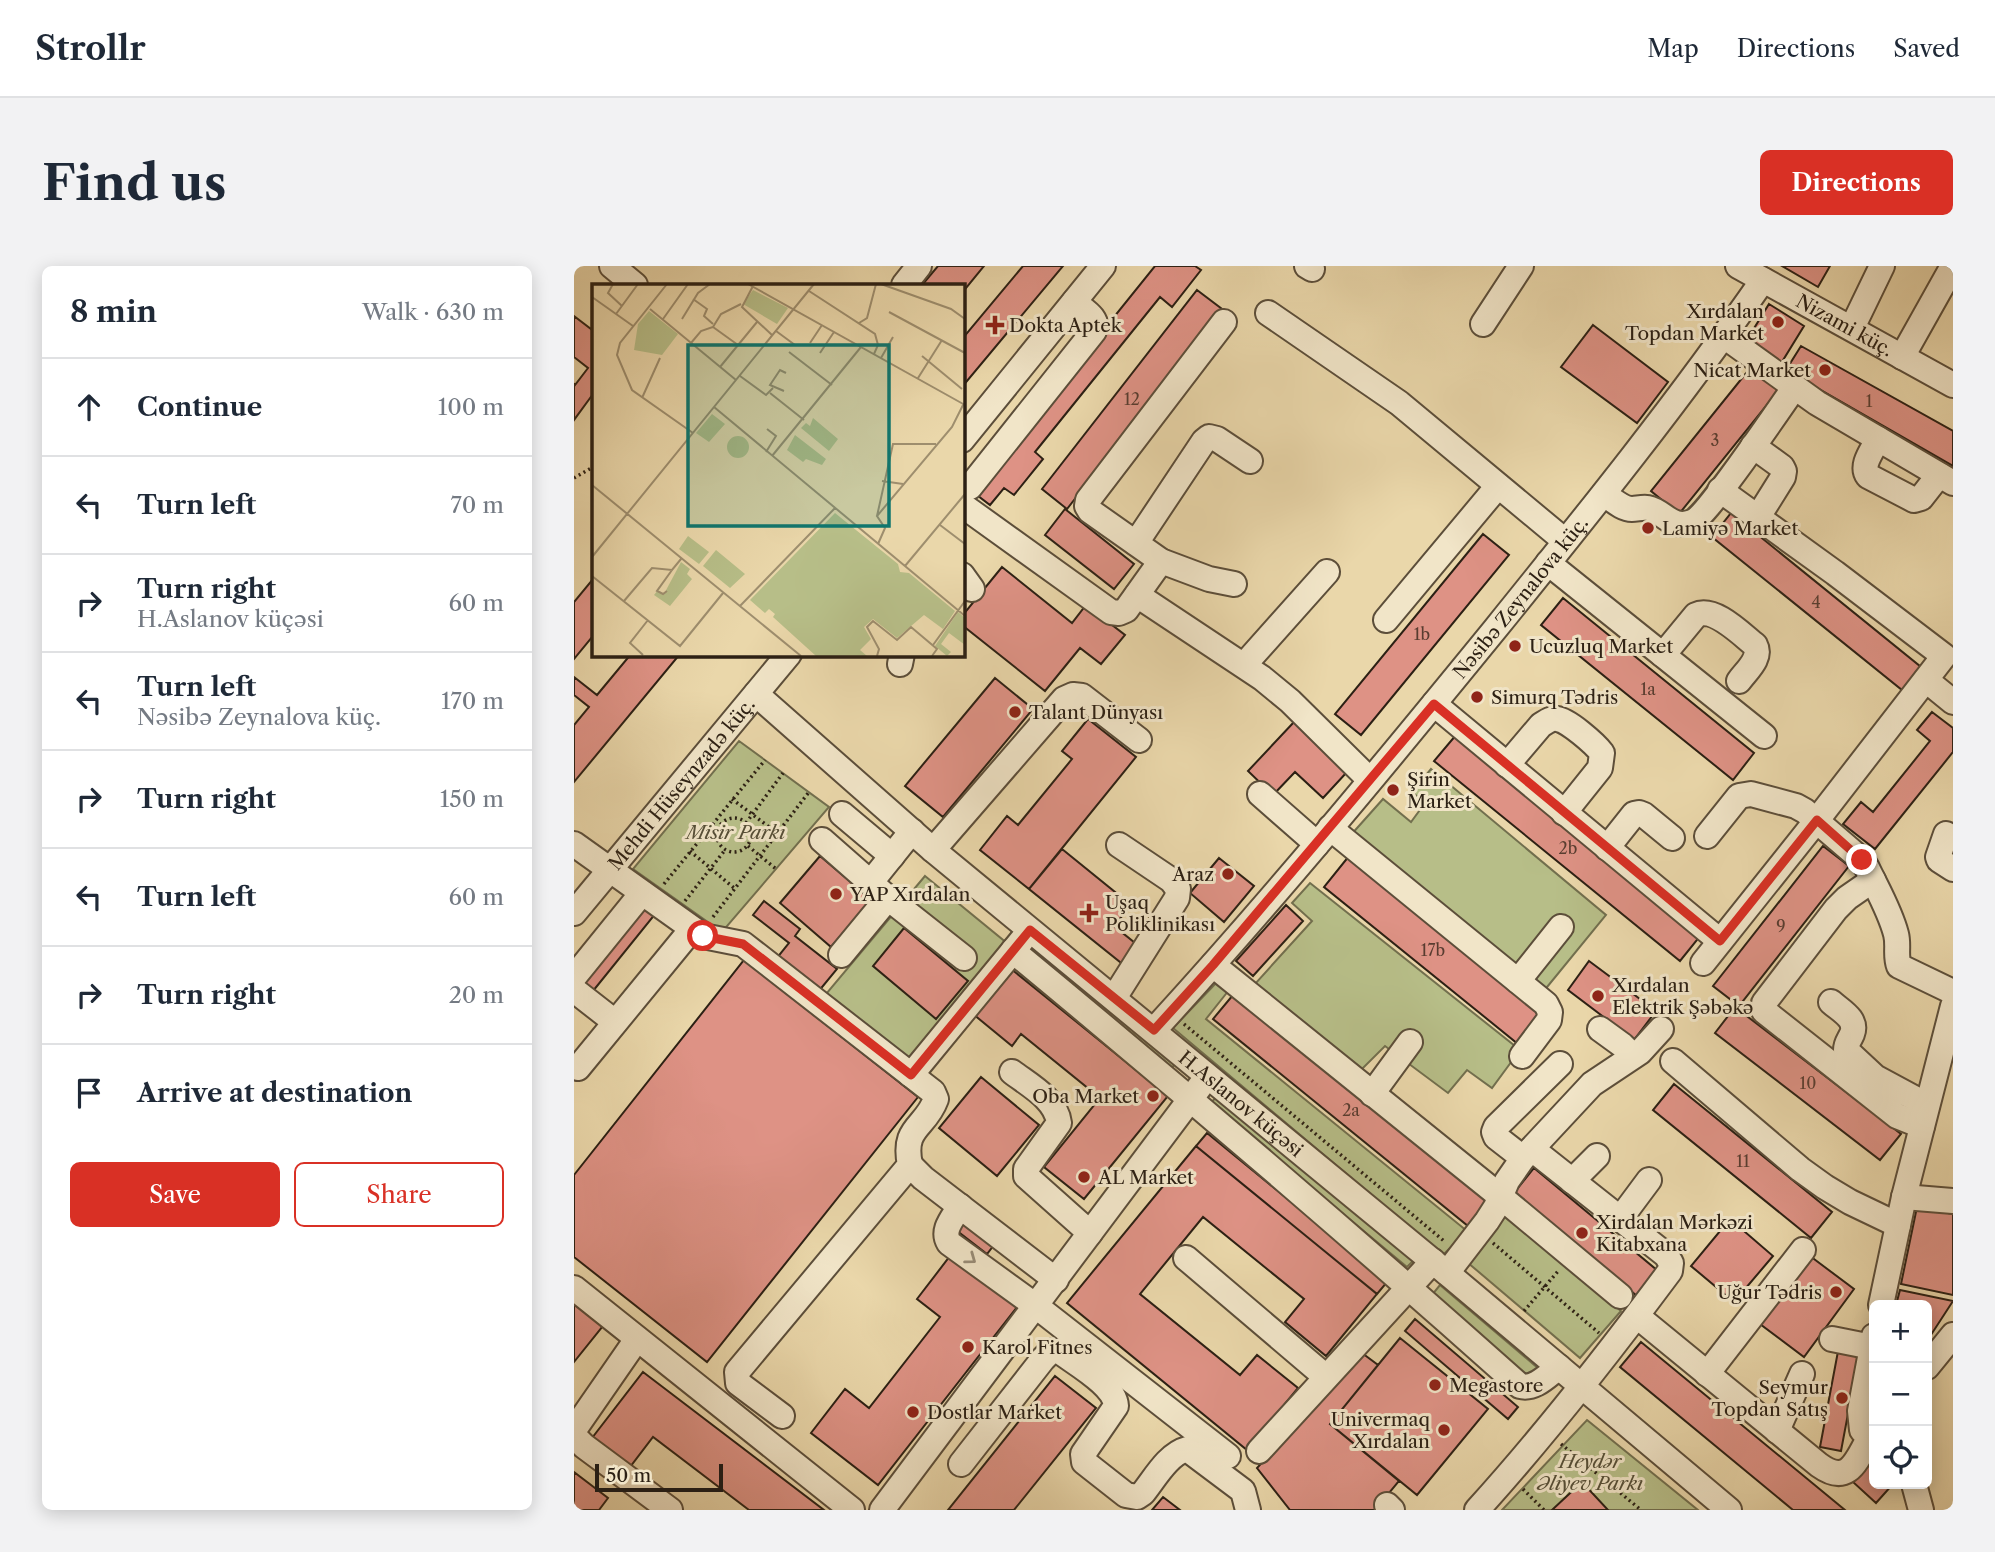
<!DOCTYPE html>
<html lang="en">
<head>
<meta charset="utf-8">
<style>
	body { margin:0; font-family:"Libre Caslon Text",serif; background:#f2f2f3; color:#1f2937 }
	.controls { position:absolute; right:21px; bottom:21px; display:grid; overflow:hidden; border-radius:10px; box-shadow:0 4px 18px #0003 }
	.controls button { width:63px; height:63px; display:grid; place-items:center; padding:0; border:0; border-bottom:2px solid #e0e1e3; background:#fff; color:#1f2937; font:35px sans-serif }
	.scale { position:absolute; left:21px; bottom:18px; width:128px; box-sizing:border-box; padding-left:7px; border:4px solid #2c2014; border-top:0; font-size:19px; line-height:24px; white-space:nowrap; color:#2c2014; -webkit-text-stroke:5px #f1e5c8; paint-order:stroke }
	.stop { position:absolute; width:21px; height:21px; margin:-16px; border:5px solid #d93025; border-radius:50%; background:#fff }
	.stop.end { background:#d93025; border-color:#fff; box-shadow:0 2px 7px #0008 }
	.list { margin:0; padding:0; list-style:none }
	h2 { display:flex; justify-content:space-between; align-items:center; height:91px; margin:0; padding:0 28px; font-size:30px }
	h2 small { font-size:23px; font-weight:400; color:#747a83 }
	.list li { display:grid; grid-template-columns:46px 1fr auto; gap:21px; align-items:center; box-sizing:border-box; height:98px; padding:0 28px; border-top:2px solid #e0e1e3 }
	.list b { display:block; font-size:26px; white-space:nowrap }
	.list p { margin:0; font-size:23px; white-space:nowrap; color:#747a83 }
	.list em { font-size:23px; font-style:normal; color:#747a83 }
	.actions { display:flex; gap:14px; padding:21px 28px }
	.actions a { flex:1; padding:16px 0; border:2px solid #d93025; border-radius:10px; text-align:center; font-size:24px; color:#d93025 }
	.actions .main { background:#d93025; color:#fff }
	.icon { flex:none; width:38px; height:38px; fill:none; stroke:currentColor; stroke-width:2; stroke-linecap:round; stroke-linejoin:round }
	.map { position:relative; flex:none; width:1379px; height:1244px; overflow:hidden; border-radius:10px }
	header { display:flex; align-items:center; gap:42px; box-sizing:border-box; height:98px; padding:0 35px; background:#fff; border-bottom:2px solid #e0e1e3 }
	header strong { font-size:33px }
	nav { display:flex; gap:38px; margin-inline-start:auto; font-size:24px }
	.intro { display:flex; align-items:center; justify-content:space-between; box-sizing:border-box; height:168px; padding:0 42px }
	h1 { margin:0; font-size:49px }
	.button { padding:18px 32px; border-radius:10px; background:#d93025; color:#fff; font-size:24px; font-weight:700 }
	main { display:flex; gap:42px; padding:0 42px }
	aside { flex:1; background:#fff; border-radius:10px; box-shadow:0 4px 18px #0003 }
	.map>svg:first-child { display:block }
</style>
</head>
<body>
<header>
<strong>Strollr</strong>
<nav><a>Map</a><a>Directions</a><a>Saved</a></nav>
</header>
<div class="intro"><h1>Find us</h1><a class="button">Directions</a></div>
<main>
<aside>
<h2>8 min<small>Walk · 630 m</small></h2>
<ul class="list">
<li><svg class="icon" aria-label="ahead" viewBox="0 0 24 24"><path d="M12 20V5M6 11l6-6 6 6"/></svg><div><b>Continue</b></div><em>100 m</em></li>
<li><svg class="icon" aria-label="left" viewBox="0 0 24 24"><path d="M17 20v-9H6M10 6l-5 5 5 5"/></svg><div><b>Turn left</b></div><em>70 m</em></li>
<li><svg class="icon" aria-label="right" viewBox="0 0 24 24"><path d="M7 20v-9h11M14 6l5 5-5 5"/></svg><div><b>Turn right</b><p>H.Aslanov küçəsi</p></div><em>60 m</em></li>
<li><svg class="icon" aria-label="left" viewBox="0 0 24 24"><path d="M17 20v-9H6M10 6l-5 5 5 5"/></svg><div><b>Turn left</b><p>Nəsibə Zeynalova küç.</p></div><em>170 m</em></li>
<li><svg class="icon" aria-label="right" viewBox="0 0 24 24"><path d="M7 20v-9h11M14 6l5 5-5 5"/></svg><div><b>Turn right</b></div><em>150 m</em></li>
<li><svg class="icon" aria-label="left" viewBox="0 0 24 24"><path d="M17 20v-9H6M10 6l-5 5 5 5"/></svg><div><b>Turn left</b></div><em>60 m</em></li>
<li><svg class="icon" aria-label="right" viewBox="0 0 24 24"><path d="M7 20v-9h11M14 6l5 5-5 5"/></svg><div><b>Turn right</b></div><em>20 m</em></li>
<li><svg class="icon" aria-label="arrive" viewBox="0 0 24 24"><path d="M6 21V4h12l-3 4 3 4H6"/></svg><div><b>Arrive at destination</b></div></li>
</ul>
<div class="actions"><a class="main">Save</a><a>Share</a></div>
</aside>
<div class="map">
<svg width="1379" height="1244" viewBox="0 0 1379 1244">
	<rect width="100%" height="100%" fill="#ead7aa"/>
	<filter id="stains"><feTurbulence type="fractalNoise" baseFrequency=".00286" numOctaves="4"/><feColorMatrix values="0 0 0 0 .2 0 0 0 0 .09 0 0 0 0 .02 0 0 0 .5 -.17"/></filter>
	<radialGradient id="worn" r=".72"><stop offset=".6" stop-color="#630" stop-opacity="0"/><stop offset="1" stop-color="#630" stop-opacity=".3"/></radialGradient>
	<path fill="#b7be88" stroke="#726f4e" stroke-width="2" d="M165,475L255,541L148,666L59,603Z
		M857,503L1032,649L969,726L776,570L809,533L837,556L851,537L838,526Z
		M351,610L434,678L338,795L252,728Z
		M736,617L946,784L918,822L893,804L874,827L811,780L788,803L680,719L738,655L718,637Z
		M466,686L602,797L596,804L460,693Z
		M644,715L655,724L632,753L893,965L869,989L599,762Z
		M643,831L840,994L833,1001L636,837Z
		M931,947L1047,1045L1006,1092L893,996Z
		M866,1019L965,1103L955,1111L857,1030Z
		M1013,1154L1124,1244H928Z"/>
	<path fill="#de9285" stroke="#2c2014" stroke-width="2" d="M364,0H410L388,27V19H348Z
		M449,0H489L388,121V73Z
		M581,0H621L627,4L598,41L586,31L461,186L469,193L440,229L430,222L416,239L399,226Z
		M1208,0H1256L1244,21Z
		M623,24L648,43L493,243L468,223Z
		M1195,38L1230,60L1206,99L1171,77Z
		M0,50L17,63L19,60V128L0,154V118L1,119L14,102L0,91Z
		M1019,59L1094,116L1063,157L987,101Z
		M1227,80L1379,165V200L1212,104Z
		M1177,101L1205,124L1105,248L1077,225Z
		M491,243L560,298L540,323L471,269Z
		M1157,247L1347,401L1328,424L1138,271Z
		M909,268L935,289L787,469L761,448Z
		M428,301L498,357L512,339L551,369L527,398L506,382L471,425L388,359V350Z
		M19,313V370L0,393V336Z
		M989,332L1180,487L1159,514L967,359Z
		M57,388H106L0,516V459L15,441L0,429V411L23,429Z
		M421,412L459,443L369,551L331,520Z
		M1358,446L1379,462V486L1301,583L1269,558L1287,536L1299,546L1356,475L1343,464Z
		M514,453L562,491L455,623L406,584L433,550L444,559L498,493L488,485Z
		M720,456L773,506L749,532L721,506L699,529L674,505Z
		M882,469L1127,669L1106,695L860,495Z
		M1249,580L1275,600L1165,740L1139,720Z
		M488,583L557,639L540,660L566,681L551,700L455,623Z
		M246,590L298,634L257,681L206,637Z
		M775,590L969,748L944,778L750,621Z
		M645,592L680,620L650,656L616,627Z
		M190,635L226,663L221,670L263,703L244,726L202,693L215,677L179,649Z
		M71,639L82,647L19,725L9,717Z
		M712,639L729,655L679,710L662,695Z
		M330,662L394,715L362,753L299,700Z
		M170,694L344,831L133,1096L0,991V909Z
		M1015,695L1082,745L1060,774L994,724Z
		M436,702L594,830L510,933L470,901L526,832L447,768L438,780L399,748Z
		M659,729L914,935L894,960L639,753Z
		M1161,741L1327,868L1306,894L1141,767Z
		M407,811L465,859L423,910L365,862Z
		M1100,818L1258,946L1237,972L1079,844Z
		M633,867L814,1015L803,1028L622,880Z
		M622,880L803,1028L752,1090L711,1056L730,1033L629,951L566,1028L666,1109L683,1089L724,1122L673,1184L493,1037Z
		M960,902L1084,1005L1063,1030L940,927Z
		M1343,941L1379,948V1029L1327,1018Z
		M1156,953L1199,990L1160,1036L1117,1000Z
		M390,954L420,979L413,988L382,964Z
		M376,990L443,1041L304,1219L237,1167L271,1123L295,1142L366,1051L343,1033Z
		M1236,990L1280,1023L1230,1091L1186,1058Z
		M1326,1024L1379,1035L1353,1075V1039H1322Z
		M0,1037L29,1060L0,1096Z
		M841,1053L944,1141L934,1153L831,1065Z
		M826,1072L914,1143L843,1229L756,1158Z
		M1067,1076L1271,1244H1219L1046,1101Z
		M1265,1080L1286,1084L1267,1185L1246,1181Z
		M788,1087L804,1099L756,1158L825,1215L801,1244H716L683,1202Z
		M69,1106L250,1244H175L79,1171L56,1201L18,1172Z
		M481,1110L522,1142L440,1244H374Z
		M1300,1192V1218H1319L1302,1237L1279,1216Z
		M0,1206L34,1232L25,1244H0Z
		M1008,1216L1034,1244H978Z
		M589,1231L606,1244H578Z"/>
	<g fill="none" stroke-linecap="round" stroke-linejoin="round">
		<g stroke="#5c4e3a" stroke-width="28">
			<g id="minor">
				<path d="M38,0L61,19"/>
				<path d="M733,0L738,3"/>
				<path id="s1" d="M1164,0L1379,119"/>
				<path d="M330,19L345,0"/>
				<path d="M694,47L825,137L991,275"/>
				<path d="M650,56L514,234L513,240L516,245L587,295L635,313L660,318"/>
				<path d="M909,58L947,0"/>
				<path d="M1278,62L1308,0"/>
				<path d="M1150,70L1243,137L1379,217"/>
				<path d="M1328,91L1379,0"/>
				<path d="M1304,173C1299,184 1286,199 1294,210L1340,234L1347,232L1365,209"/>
				<path d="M388,174L529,0"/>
				<path d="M1179,180L1208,201L1210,205L1209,211L1184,251"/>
				<path d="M396,221L520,65C526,52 509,44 500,36"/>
				<path d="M1030,228C1038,233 1048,243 1058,243C1063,243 1068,241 1074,242C1090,245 1097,264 1118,256C1132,251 1206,142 1220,122"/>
				<path d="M388,239L537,346L545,347L552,344L587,295"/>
				<path d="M562,277L630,175L635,171L643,173L676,195"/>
				<path d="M974,297L1190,470"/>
				<path d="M388,309L398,323"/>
				<path d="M563,329L688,412L716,435L796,514"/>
				<path d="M812,354L924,220"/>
				<path d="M1089,389L1122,349C1140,340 1167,368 1181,379C1188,392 1173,404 1165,415"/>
				<path d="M326,398L328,388"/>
				<path d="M670,399L753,306"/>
				<path d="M1352,414L1379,436"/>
				<path id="s2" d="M182,428L359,584L873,1007L1155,1244"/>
				<path d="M860,438L1146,675"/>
				<path d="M933,499L967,459C972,456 977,452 983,453C994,454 1021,478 1028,487L1026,502L990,547"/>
				<path d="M686,528L743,578"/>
				<path d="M268,548L318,590"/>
				<path d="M756,562L972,738L976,746L975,754L948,790"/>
				<path d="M1372,568L1364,591L1365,594L1379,603"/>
				<path d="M1133,570L1165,530L1177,528L1222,540L1231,545L1288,594L1293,602C1303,623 1316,645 1322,668C1325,679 1321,690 1325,700L1379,726"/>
				<path d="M248,574L314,632L267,689"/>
				<path d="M0,578L129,670L169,678L359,826L362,833C351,863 328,860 336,899L163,1106L164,1117L208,1150"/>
				<path d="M1033,582L1060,548L1065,547L1070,549L1098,572"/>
				<path d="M359,584L490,433L499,429L508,430L565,474"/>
				<path d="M1299,614L1273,632L1262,643L1190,737V745L1323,850L1348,860"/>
				<path d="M297,616L338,565"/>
				<path d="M314,632L390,692"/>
				<path id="s3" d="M0,647L215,388"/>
				<path d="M439,685C611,827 780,972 946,1120C961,1124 974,1109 985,1101"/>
				<path d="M1129,697L1243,554L1370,390L1261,307L1146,224"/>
				<path d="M639,699L927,931L1046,1030"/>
				<path d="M0,711L68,627"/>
				<path d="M944,715L987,661"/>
				<path d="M0,724L41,756"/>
				<path d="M540,732L603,632L604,623L597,614L545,579"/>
				<path d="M1257,736C1267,745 1284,753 1278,768C1275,775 1272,777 1272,784L1301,811L1353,839"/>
				<path d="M1026,763L1048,779L1059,790"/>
				<path id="s4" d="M580,764C699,634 811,498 922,362C1014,248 1106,134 1189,14"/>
				<path d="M1099,795L1226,903L1251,921L1276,936L1324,959"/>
				<path d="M4,802L118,663"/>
				<path d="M438,806C455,819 482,833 485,857L452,903V910L516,967"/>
				<path d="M337,809L448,674"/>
				<path d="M798,828L836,776"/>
				<path d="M949,892L922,871L920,866L922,861L986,798"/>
				<path d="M336,899L349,912L482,1014"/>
				<path d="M998,915L1023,890"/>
				<path d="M1330,931L1379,935"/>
				<path d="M386,940C379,952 367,964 375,977L462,1040L654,1190"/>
				<path d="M1046,953L1075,914"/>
				<path d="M612,992L752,1111"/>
				<path d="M873,1007L913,955L922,941L933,915L949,892L1018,818L1066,786L1087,763"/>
				<path d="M0,1022L278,1244"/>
				<path d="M1307,1039L1330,931L1379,740"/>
				<path d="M1063,1050L1245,1199C1274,1220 1282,1196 1295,1172L1288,1164L1286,1145L1300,1070"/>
				<path d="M63,1073L0,1164V1170L10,1180L96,1244"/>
				<path d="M1258,1073L1298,1081"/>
				<path d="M1353,1101L1379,1069"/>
				<path d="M1133,1108L1229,984"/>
				<path d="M1203,1165L1228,1108"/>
				<path d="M685,1185L859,995"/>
				<path d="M387,1198L469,1093L477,1085H485C502,1098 541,1119 542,1140L509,1188L510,1196L552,1229L563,1231L569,1227C581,1212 594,1188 613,1183L669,1225L674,1244"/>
				<path d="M1340,1218L1347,1244"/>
				<path d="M813,1239L818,1244"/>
				<path d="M308,1244L627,819"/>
				<path d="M903,1244C972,1168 1035,1087 1096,1005L1097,997L1092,989L958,883"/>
			</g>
		</g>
		<path stroke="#2c2014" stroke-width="3.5" stroke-dasharray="2 3.5" stroke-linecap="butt" d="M0,212L19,201
			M158,533L203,567
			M143 569a17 17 0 1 1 34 0a17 17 0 1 1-34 0Z
			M172,557L209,507
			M174,580L202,603
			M116,585L160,622
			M90,618L191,494
			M111,635L151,584
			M139,651L235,526
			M610,758L870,975
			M919,977L1025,1067
			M950,1045L985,1004
			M987,1178L1067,1244
			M949,1223L970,1244"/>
		<use href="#minor" stroke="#f1e5c8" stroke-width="24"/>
	</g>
	<defs><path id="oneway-chevron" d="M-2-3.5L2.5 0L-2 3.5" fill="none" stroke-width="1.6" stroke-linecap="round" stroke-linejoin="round" transform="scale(1.75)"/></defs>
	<use stroke="#988c77" href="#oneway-chevron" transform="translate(397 993) rotate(36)"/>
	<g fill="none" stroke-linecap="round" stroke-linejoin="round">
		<path stroke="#d93025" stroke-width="9" d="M129,670L169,678L337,809L456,664L580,764L639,699L860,438L1146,675L1243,554L1288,594"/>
	</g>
	<g fill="#8f2418" stroke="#f1e5c8" stroke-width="2.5">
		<circle cx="1204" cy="56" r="7"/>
		<path d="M417.5 48.5h7v7h7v7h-7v7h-7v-7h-7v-7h7z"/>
		<circle cx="1251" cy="104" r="7"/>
		<circle cx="1074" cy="262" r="7"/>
		<circle cx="941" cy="380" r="7"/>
		<circle cx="903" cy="431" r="7"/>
		<circle cx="441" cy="446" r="7"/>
		<circle cx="819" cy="524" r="7"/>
		<circle cx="654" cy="608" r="7"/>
		<circle cx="262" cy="628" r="7"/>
		<path d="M511.5 636.5h7v7h7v7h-7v7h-7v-7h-7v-7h7z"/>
		<circle cx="1024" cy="730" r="7"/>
		<circle cx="579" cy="830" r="7"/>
		<circle cx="510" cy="911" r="7"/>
		<circle cx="1008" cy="967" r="7"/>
		<circle cx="1262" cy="1026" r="7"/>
		<circle cx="394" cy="1081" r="7"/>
		<circle cx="861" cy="1119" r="7"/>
		<circle cx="1268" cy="1132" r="7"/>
		<circle cx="339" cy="1146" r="7"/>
		<circle cx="870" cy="1164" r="7"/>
	</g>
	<g text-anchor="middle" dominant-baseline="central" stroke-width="6" stroke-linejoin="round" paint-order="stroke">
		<g font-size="16" fill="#583c30">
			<text x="558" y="133">12</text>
			<text x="1295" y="135">1</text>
			<text x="1141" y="174">3</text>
			<text x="1242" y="336">4</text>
			<text x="848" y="368">1b</text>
			<text x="1074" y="423">1a</text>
			<text x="994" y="582">2b</text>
			<text x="1207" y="660">9</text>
			<text x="859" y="684">17b</text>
			<text x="1234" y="817">10</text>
			<text x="777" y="844">2a</text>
			<text x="1169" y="895">11</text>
		</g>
		<g font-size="19" fill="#2c2014" stroke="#f1e5c8" text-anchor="start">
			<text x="1190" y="45" text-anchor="end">Xırdalan<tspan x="1190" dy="22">Topdan Market</tspan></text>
			<text x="435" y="59">Dokta Aptek</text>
			<text x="1237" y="104" text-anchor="end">Nicat Market</text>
			<text x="1088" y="262">Lamiyə Market</text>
			<text x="955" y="380">Ucuzluq Market</text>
			<text x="917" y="431">Simurq Tədris</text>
			<text x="455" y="446">Talant Dünyası</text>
			<text x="833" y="513">Şirin<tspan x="833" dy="22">Market</tspan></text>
			<text x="640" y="608" text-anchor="end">Araz</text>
			<text x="276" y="628">YAP Xırdalan</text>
			<text x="531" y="636">Uşaq<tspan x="531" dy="22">Poliklinikası</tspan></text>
			<text x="1038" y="719">Xırdalan<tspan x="1038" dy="22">Elektrik Şəbəkə</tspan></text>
			<text x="565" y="830" text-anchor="end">Oba Market</text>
			<text x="524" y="911">AL Market</text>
			<text x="1022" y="956">Xirdalan Mərkəzi<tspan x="1022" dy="22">Kitabxana</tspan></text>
			<text x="1248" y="1026" text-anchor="end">Uğur Tədris</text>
			<text x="408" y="1081">Karol Fitnes</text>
			<text x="875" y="1119">Megastore</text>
			<text x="1254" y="1121" text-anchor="end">Seymur<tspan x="1254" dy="22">Topdan Satış</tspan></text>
			<text x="353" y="1146">Dostlar Market</text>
			<text x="856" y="1153" text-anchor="end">Univermaq<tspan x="856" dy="22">Xırdalan</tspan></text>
		</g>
		<g font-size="19" fill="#2c2014" stroke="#f1e5c8">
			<text stroke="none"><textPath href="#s1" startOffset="122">Nizami küç.</textPath></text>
			<text stroke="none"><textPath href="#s4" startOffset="567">Nəsibə Zeynalova küç.</textPath></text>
			<text stroke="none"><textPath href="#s3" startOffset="168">Mehdi Hüseynzadə küç.</textPath></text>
			<text stroke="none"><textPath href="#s2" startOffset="635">H.Aslanov küçəsi</textPath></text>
		</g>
		<g font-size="19" font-style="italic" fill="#564f37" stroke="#f1e5c8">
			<text x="162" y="566">Misir Parkı</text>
			<text x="1016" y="1195">Heydər<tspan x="1016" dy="22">Əliyev Parkı</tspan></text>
		</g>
	</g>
	<g transform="translate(18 18)">
		<rect width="373" height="373" fill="#ead7aa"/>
		<path d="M161,6L196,24L185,40L151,20ZM57,27L86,50L70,71L42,66L46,40ZM120,130L133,140L117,158L104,149ZM221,134L246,155L237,167L209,144L214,139L218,142ZM203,151L234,175L230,181L214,175L211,178L195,166ZM135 163a11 11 0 1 1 22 0a11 11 0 1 1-22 0ZM243,229L306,280L308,288L317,289L363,327L351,345L332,331L305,354L281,335L272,343L279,355L268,366L275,372H224L181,333L183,330L177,325L173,329L158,316ZM96,252L117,268L107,280L87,265ZM124,266L153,290L138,304L111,282ZM89,278L98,285L95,290L100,295L78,322L62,311L66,306L72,310ZM366,328L373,334V361L357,349L349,360L359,368L355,372L343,362Z" fill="#b7be88"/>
		<path fill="none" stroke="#9e8e6e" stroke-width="2" d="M21,0L16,9L30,22M75,0L28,59L25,71L40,106L101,149M156,0L373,121M289,0L359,25L373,35M161,2L150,23L180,51M217,7L283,50L286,61L282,70M0,13L41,42M101,15L115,25L112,32L121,40M58,25L144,96M297,28L373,69M24,30L46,0M71,35L96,0M90,35L106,9L118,0M267,39L275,34L284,0M121,43L146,61M184,47L203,61M99,59L109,47L121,43L129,30L149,20M218,59L230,41M197,68L240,101M228,69L242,48M330,72L370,105M289,74L301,53M128,83L165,38M148,92L174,111L181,104M326,94L350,56M192,107L178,101L188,86L194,89M178,109L212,136M50,114L68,74M122,123L373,332M174,168L184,152L175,145M180,172L269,63M290,197L311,200M0,201L209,372M285,232L301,160H344M348,241L373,260M286,260L293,244L285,232L360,143L371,121M0,273L222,0M313,282L373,210M0,292L88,362L131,309M75,307L71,310L65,307L80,286M32,317L60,284L80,286L89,275M148,322L243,224M341,361L373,317M51,371L38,359L56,336M285,372L287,365L275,343L281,337L305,356L319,343L345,365L340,372"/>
		<path fill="#0f766e" fill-opacity="0.15" stroke="#0f766e" stroke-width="3.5" d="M96,61H297V242H96Z"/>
		<rect width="373" height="373" fill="none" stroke="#2c2014" stroke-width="3.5"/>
	</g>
	<rect width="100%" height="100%" filter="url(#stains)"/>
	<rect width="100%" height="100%" fill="url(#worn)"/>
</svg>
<div class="controls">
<button>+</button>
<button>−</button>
<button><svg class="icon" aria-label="locate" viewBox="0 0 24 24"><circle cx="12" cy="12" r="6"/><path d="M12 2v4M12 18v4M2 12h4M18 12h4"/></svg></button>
</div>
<div class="scale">50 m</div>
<div class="stop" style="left:129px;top:670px"></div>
<div class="stop end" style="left:1288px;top:594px"></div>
</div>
</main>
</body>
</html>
